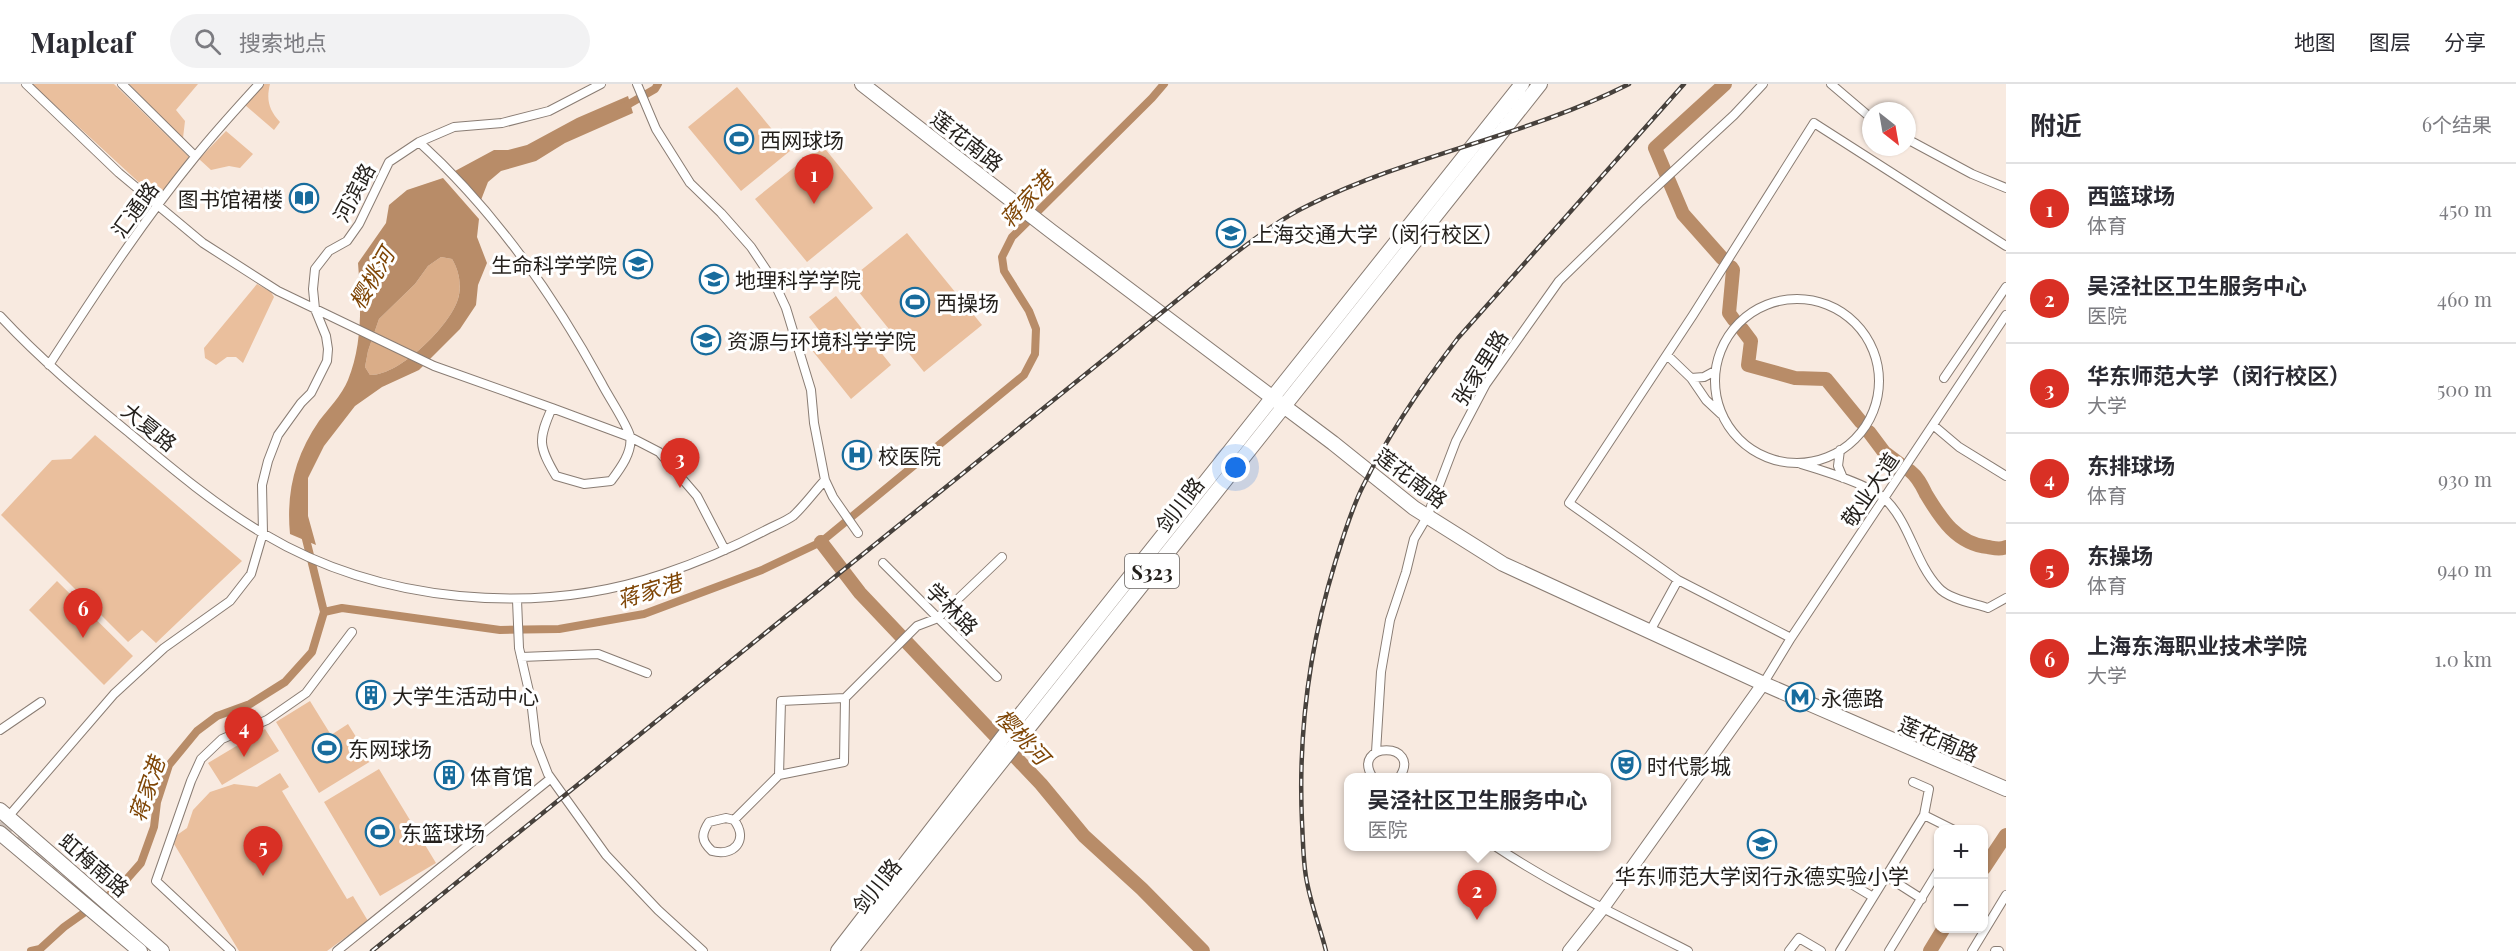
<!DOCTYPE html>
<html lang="zh">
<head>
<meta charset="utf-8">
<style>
	body { margin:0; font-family:"Playfair Display","Noto Sans SC",serif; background:#f2f2f3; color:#2b2b33 }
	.controls { position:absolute; right:18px; bottom:18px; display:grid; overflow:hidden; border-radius:12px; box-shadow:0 2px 4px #0004 }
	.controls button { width:54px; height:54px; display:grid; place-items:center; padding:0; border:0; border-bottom:2px solid #e1e1e2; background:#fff; color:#2b2b33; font:30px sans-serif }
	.compass { position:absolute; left:1862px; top:18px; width:54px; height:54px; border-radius:50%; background:#fff; box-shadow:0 2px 4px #0004; rotate:149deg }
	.you { position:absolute; left:1236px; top:384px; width:21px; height:21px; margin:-15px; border:4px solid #fff; border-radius:50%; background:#1a73e8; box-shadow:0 0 0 9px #1a73e833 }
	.badge { display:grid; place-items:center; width:39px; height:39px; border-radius:50%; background:#d93025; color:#fff; font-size:20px; font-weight:700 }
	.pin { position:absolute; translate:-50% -50px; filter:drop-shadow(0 2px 3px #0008) }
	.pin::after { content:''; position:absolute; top:32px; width:21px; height:18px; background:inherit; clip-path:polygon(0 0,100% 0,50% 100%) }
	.popup { position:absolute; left:1344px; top:689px; width:267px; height:78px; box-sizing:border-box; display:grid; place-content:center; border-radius:12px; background:#fff; filter:drop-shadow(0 2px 4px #0005); font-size:20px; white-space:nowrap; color:#7c7c81 }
	.popup b { font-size:22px; color:#2b2b33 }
	.popup::after { content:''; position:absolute; left:50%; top:100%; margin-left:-12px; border:12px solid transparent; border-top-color:#fff }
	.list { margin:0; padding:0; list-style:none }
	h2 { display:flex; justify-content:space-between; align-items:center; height:78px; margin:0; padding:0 24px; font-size:26px }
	h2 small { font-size:20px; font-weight:400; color:#7c7c81 }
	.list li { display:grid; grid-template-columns:39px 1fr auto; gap:18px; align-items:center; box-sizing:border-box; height:90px; padding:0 24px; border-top:2px solid #e1e1e2 }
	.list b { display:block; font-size:22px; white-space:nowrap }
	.list p { margin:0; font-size:20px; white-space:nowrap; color:#7c7c81 }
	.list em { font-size:20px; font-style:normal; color:#7c7c81 }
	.icon { flex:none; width:33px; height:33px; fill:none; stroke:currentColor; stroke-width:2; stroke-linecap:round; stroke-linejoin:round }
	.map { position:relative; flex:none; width:2006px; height:867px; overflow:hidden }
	header { display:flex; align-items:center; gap:36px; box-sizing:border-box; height:84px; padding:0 30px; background:#fff; border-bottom:2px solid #e1e1e2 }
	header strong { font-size:28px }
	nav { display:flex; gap:33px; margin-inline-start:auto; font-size:21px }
	.search { width:420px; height:54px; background:#f2f2f3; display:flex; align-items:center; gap:15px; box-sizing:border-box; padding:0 21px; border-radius:33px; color:#7c7c81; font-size:22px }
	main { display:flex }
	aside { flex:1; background:#fff }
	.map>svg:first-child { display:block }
</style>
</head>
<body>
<header>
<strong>Mapleaf</strong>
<div class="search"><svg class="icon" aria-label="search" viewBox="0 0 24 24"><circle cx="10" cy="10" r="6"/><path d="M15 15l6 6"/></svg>搜索地点</div>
<nav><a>地图</a><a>图层</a><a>分享</a></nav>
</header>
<main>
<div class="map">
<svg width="2006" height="867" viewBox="0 0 2006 867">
	<rect width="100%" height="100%" fill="#f8eae0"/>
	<path fill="#eabf9d" d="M32,0H114L189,73L157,115Z
		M129,0H198L176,26L185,37L183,54Z
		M263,0H270C266,16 269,26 280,38L274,46L245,21Z
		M737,3L790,67L741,107L688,43Z
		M226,47L253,70L240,84L229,82L211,86L199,75Z
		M822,61L873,124L807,178L755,115Z
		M907,149L982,241L924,288L849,196Z
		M257,200L271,208L274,213L243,279L236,273H227L216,281L205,274L204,264Z
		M836,212L891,281L851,315L811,265L825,254L809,233Z
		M95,351L242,477L156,559L142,546L128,558L1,431L52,376L71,375Z
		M57,497L133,572L104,601L29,526Z
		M310,617L331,651L348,640L371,677L319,709L276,638Z
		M265,645L279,667L222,701L208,679Z
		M379,685L436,779L380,812L324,718Z
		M280,689L289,703L282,707L347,815L353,812L368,837L327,867H239L174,760L177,751L187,744L193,726L210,708L234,700L257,703Z"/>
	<path fill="#daad88" d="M441,173L452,175C459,186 462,202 458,215C450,242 399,292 370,291L365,283L368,267L379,235L415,200L428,182Z"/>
	<path fill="#b88c68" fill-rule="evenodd" d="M628,12L633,29L565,59L536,77L501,87L488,98L481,116L455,87L494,66H508L527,61L577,34Z
		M443,94L479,135L477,153L487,179L478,201L476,221L460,245L419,286L382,303L355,322L324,362L308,394V432L316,461L290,450C286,408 295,372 319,337C328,325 342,311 348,296C363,259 361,218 358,179L386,139L389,121L407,106ZM441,173L452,175C459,186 462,202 458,215C450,242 399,292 370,291L365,283L368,267L379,235L415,200L428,182Z"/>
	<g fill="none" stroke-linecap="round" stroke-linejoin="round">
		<path stroke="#b88c68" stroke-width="8" d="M622,24L655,5L658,0
			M304,447L324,528
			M31,867L40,865L64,843L119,804L141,779L154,743L157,718L169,681L197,647L217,632L250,620L285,598L312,568L324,528L342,524L500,546L559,545L644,530L762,486L821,458L1024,291L1035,270L1036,245L1029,227L1004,187L1002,173L1012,153L1152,14L1164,0"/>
		<path stroke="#b88c68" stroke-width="14" d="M1722,174L1683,130L1655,64L1725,0
			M1731,183L1733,186L1729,229L1734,236
			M1742,245L1751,257L1748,281L1795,294L1826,295L1861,338
			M1869,348L1884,368L1900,380
			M1910,387C1918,393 1922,402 1926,410C1941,435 1957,460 1988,463C1994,464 2000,466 2006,463
			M821,458L860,509L1041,700L1084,752L1142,805L1203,867
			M1984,784L2006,751
			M1930,867L1944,844"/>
		<path stroke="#cdc1b9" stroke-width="15" stroke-dasharray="15 8" stroke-linecap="butt" d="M0,738L56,788"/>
		<g stroke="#897c73" stroke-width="10">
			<path id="street" d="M26,0L119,89L203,159L278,207L434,282L552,324C538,355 538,362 556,392L584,400L611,397C620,385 633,368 630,352C627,340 608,312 602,300C553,210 495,127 419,58
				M122,0L195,72
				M637,0L656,45L690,99L721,129L751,163L773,196L786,224L811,306L814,339L825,396L833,413L858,449
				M1831,0L1871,34
				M1907,55L1972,90L2006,104
				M1715 297a82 82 0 1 1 164 0a82 82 0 1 1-164 0Z
				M0,232C39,274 83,311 127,347C170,383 215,421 264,450C380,519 536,533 663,490C699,478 734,463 768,445C776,441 786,437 793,432C804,422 814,408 825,396
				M1667,271L1691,294L1706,316L1721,330
				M49,281C95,210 142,138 195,73C215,48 237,24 259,0
				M1691,294L1704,293L1715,287
				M1944,294L2006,203
				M552,324L630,353L659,368L697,412L725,466
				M1933,341L1959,363L2006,392
				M1840,366L1838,382L1843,394
				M1801,380C1821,386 1872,401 1886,416C1910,440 1915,478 1938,503C1948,515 1973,519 1988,524L2006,514
				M883,479L997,593
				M1678,496L1569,419L1693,231L1814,39L2006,162
				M517,516L519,564L531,616L536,659L548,690L606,771L658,826L703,867
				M1650,547L1678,496L1791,554
				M521,573L598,570L647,589
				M1763,600L1791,554L2006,231
				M0,646L41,618
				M1376,668L1381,588L1390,536L1406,488L1414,455L1427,433L1456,357L1486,300L1559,197L1641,117L1734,31L1763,0
				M779,691L781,617L845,614L917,542L938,534L1002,473
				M1373,694C1349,657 1424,657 1399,694
				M1924,731L1954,746
				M8,733L114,610L164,564L230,517L251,490L263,449L262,401L268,377L278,351L301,319L311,309L327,277L328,265L326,252L315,225L313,205L315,185L329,167L347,157L359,140L389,78L419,58L454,43L502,39L549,27L601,0
				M734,736C749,756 734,773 712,767C701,757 701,750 709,738L726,734L734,736L779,691L844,678L845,614
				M1495,762C1556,803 1623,834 1688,867
				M1838,792L1873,813
				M1886,792L1922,815
				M231,867L156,797L191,697L201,675L222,655L267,636L306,609L352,548
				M337,867L550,695
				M1789,867L1799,854L1821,867
				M1840,867L1924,731L1929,705L1913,698
				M1889,867L1938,787
				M1972,867L2006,811
				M1995,867H1999"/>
		</g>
		<g stroke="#897c73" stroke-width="14">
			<path id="secondary" d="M1569,867L1603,824L1763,600"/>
		</g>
		<g stroke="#897c73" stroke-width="16">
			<path id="primary" d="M862,0L1051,147L1333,359L1414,424L1503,480L1764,600L2006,705
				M0,726L162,867
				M0,749L140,867
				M838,867L1013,640L1522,0
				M851,867L1540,0"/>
		</g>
		<use href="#street" stroke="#fff" stroke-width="8"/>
		<use href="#secondary" stroke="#fff" stroke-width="12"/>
		<use href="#primary" stroke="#fff" stroke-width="14"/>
		<g stroke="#47413c" stroke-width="4.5">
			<path id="rail" d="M372,867L1233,171C1258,152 1282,134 1309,121C1412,70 1527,52 1629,0
				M1326,867C1320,843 1310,818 1306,793C1303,775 1303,756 1302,738C1298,650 1309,564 1335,479C1343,453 1351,426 1363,402C1389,349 1422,301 1458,254L1684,0"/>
		</g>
		<use href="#rail" stroke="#fff" stroke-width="2" stroke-dasharray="7" stroke-linecap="butt"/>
	</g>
	<defs>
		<g id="stadium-ring" transform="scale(1.5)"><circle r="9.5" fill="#fff" stroke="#186c9d" stroke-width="1.5"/><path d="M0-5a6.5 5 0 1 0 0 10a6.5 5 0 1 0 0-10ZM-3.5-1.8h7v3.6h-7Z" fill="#186c9d"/></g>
		<g id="library-ring" transform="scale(1.5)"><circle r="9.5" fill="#fff" stroke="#186c9d" stroke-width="1.5"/><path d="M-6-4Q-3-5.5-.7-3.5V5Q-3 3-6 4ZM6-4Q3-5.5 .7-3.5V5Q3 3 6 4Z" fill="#186c9d"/></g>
		<g id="university-ring" transform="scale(1.5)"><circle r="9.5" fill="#fff" stroke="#186c9d" stroke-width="1.5"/><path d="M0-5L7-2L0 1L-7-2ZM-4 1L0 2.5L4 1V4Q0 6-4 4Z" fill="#186c9d"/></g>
		<g id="hospital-ring" transform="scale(1.5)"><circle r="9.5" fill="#fff" stroke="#186c9d" stroke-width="1.5"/><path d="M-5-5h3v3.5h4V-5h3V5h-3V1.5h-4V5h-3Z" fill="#186c9d"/></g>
		<g id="building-ring" transform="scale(1.5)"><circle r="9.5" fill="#fff" stroke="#186c9d" stroke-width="1.5"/><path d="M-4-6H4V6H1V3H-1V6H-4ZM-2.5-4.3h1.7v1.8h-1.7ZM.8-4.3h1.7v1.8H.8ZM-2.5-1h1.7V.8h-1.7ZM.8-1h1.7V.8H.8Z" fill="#186c9d"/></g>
		<g id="metro-ring" transform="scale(1.5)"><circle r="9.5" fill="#fff" stroke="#186c9d" stroke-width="1.5"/><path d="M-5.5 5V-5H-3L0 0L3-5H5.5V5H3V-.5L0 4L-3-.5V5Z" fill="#186c9d"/></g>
		<g id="theatre-ring" transform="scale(1.5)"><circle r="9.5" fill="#fff" stroke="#186c9d" stroke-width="1.5"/><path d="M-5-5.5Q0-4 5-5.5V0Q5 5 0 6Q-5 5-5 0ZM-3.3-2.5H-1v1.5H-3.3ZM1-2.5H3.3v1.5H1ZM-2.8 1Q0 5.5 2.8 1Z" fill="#186c9d"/></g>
		<g id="school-ring" transform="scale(1.5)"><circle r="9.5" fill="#fff" stroke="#186c9d" stroke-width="1.5"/><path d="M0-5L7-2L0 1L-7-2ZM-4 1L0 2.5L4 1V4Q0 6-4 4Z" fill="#186c9d"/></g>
	</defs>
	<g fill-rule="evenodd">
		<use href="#stadium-ring" x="739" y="55"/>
		<use href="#library-ring" x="304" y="114"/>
		<use href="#university-ring" x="1231" y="149"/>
		<use href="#university-ring" x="638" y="180"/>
		<use href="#university-ring" x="714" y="195"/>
		<use href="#stadium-ring" x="915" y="218"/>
		<use href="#university-ring" x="706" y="256"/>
		<use href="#hospital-ring" x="857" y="371"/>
		<use href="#building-ring" x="371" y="611"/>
		<use href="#metro-ring" x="1800" y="613"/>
		<use href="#stadium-ring" x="327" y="664"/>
		<use href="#theatre-ring" x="1626" y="681"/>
		<use href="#building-ring" x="449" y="691"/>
		<use href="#stadium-ring" x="380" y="748"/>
		<use href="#school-ring" x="1762" y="760"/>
	</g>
	<g text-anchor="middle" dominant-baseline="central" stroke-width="6" stroke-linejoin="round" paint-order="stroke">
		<rect fill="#fff" stroke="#65625f" stroke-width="1.5" x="1125" y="470" width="54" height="34" rx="4.5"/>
		<g font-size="20" font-weight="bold" fill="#231f1b">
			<text x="1152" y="487">S323</text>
		</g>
		<g font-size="21" fill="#231f1b" stroke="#fff" text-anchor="start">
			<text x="760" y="55">西网球场</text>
			<text x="283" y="114" text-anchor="end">图书馆裙楼</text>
			<text x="1252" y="149">上海交通大学（闵行校区）</text>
			<text x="617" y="180" text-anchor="end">生命科学学院</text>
			<text x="735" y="195">地理科学学院</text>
			<text x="936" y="218">西操场</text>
			<text x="727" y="256">资源与环境科学学院</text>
			<text x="878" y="371">校医院</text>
			<text x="392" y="611">大学生活动中心</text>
			<text x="1821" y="613">永德路</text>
			<text x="348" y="664">东网球场</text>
			<text x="1647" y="681">时代影城</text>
			<text x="470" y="691">体育馆</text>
			<text x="401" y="748">东篮球场</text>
			<text x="1762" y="791" text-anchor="middle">华东师范大学闵行永德实验小学</text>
		</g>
		<g font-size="21" fill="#231f1b" stroke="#fff">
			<text transform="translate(968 56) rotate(38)">莲花南路</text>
			<text transform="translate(353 108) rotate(-62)">河滨路</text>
			<text transform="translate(134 125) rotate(-54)">汇通路</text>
			<text transform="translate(1479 283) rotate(-58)">张家里路</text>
			<text transform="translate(150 342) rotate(39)">大夏路</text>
			<text transform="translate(1412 393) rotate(37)">莲花南路</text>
			<text transform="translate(1869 405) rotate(-56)">敬业大道</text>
			<text transform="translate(1179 420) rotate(-52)">剑川路</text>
			<text transform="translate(953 524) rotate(45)">学林路</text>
			<text transform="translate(1939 654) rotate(23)">莲花南路</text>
			<text transform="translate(95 780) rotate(41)">虹梅南路</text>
			<text transform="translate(876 801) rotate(-51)">剑川路</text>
		</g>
		<g font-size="22" font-style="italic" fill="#7f4606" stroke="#fff">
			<text transform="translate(1026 115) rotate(-47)">蒋家港</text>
			<text transform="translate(371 194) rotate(-60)">樱桃河</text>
			<text transform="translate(649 506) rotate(-17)">蒋家港</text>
			<text transform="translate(1023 652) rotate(47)">樱桃河</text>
			<text transform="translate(146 705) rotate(-71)">蒋家港</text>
		</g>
	</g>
</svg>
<div class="controls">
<button>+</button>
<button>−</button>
</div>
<svg class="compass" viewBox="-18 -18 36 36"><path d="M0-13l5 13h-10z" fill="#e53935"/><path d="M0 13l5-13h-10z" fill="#7c7c81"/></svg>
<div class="you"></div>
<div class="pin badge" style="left:814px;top:120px">1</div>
<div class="pin badge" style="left:1477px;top:836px">2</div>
<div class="popup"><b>吴泾社区卫生服务中心</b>医院</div>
<div class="pin badge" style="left:680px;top:404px">3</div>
<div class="pin badge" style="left:244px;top:673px">4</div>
<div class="pin badge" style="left:263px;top:792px">5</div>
<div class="pin badge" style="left:83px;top:554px">6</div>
</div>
<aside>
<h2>附近<small>6个结果</small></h2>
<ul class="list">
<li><span class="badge">1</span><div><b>西篮球场</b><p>体育</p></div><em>450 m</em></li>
<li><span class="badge">2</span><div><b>吴泾社区卫生服务中心</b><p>医院</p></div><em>460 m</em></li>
<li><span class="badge">3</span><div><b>华东师范大学（闵行校区）</b><p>大学</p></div><em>500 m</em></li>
<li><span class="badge">4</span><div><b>东排球场</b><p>体育</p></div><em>930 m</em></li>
<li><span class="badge">5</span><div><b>东操场</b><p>体育</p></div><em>940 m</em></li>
<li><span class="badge">6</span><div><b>上海东海职业技术学院</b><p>大学</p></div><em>1.0 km</em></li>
</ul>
</aside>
</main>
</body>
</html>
